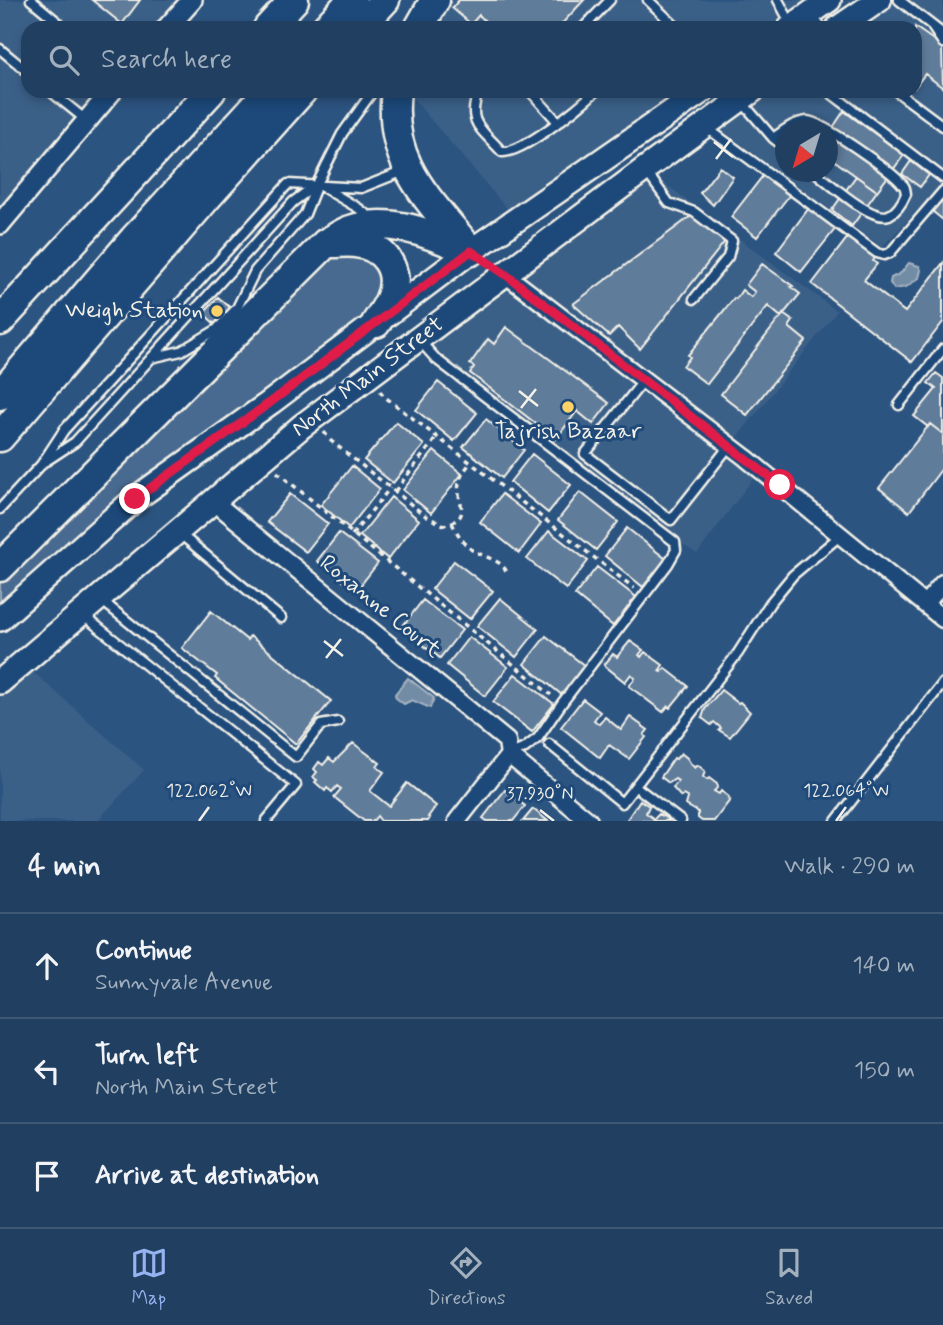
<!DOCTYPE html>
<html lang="en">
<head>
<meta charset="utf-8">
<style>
	body { margin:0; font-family:Mynerve,sans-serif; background:#2d4a6a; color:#f1f3f6 }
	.compass { position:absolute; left:775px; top:119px; width:63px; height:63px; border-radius:50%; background:#213f61; box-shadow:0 4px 10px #0003; rotate:218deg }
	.stop { position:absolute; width:21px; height:21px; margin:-16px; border:5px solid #e11d48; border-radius:50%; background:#fff }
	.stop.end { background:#e11d48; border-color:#fff; box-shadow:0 2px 7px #0008 }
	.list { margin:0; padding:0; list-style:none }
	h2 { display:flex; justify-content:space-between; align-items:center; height:91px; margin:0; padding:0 28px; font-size:30px }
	h2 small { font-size:23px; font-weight:400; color:#a2afbd }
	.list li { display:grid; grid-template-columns:46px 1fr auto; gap:21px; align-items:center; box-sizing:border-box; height:105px; padding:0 28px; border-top:2px solid #3e5876 }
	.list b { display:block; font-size:26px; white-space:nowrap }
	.list p { margin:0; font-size:23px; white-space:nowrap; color:#a2afbd }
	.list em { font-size:23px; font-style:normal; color:#a2afbd }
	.icon { flex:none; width:38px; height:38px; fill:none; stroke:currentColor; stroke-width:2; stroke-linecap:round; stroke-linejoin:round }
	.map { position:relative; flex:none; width:943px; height:821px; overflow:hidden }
	.search { position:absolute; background:#213f61; box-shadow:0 4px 10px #0003; left:21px; right:21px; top:21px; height:77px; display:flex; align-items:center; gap:18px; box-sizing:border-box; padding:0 24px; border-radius:21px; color:#a2afbd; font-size:26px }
	.sheet { height:406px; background:#213f61 }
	nav { display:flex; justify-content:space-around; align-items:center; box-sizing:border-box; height:98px; border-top:2px solid #3e5876; background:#213f61; font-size:19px; color:#a2afbd }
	nav a { display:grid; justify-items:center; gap:4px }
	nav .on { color:#95b2f1 }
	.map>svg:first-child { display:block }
</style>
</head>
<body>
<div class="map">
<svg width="943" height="821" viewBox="0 0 943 821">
	<rect width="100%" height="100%" fill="#2c5481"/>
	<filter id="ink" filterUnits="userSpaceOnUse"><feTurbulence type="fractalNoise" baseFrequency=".0143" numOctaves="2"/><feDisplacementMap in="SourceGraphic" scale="14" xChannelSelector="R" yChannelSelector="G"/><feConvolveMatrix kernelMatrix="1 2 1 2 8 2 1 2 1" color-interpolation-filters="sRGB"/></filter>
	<g filter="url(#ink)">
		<path fill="#3b6088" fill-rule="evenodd" d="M0,0H192L167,28H28V91H112L0,219Z
			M452,0H829L790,28H435Z
			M879,0H943V183L882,247L711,122L752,91H915V28H838ZM786,130H828V172H786Z
			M410,91H702L516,219L409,94Z
			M645,169L837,311L731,445L760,469L697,554L670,536L453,371L418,339Z
			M23,663L144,770L97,821H0V682Z"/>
		<path fill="#496b90" stroke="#9eaebc" stroke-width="2" d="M326,243L375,248L391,297L0,614V567Z"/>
		<path fill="#738ca6" stroke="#a7b4c0" stroke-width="2" d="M909,263L919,266L921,270L919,278L906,287L894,289L890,283L891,278L901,273Z
			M408,678L434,698L430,708L412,700L404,704L396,698L395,694Z"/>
		<path fill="#5e7b9a" stroke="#f4f1e8" stroke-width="2" d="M92,0H140L122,24Z
			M459,0H584L558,28H492L479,15L471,24L452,8Z
			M915,27L942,46L943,88L925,74L915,87Z
			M844,111L904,155L877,191L828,156V135Z
			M911,161L929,175L920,187L902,174Z
			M720,167L733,177L713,205L700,193Z
			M765,173L791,193L757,237L731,217Z
			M856,176L877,191L852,226L832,210Z
			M943,196V220L932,211Z
			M809,208L836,228L801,272L776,252Z
			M694,214L726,240L640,349L618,327L609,336L573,304Z
			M848,237L875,258L873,261L877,264L864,280L905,312L943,263V322L912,362L812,284Z
			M762,264L793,286L791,287L800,294L781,317L768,306L707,384L683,366L690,357L688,355L734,298L736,299L742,290L751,297L755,292L746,285Z
			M218,297L232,309L217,326L203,313Z
			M783,314L793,321L789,327L806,341L747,415L721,394Z
			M506,327L609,403L593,424L577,411L556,439L470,373L474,367L470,364L488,339L494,344Z
			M936,373L943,378V434L930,424L928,427L914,416L936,389L928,383Z
			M438,382L477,413L454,441L416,410Z
			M486,419L524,450L502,478L463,447Z
			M396,422L424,445L393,483L364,460Z
			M930,424L943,434V467L909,512L879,488Z
			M434,451L462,474L431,513L403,490Z
			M532,454L571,485L548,513L510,482Z
			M352,466L380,489L349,528L321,505Z
			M580,492L618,522L596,550L558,520Z
			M290,494L328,524L306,552L267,522Z
			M502,494L541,524L519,553L480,522Z
			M391,497L419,520L388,559L360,536Z
			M627,528L666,559L643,587L605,556Z
			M549,531L588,561L566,589L527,559Z
			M339,533L378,563L356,591L317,561Z
			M454,561L493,591L470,619L432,589Z
			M597,567L636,597L613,626L575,595Z
			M500,598L538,629L516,657L477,626Z
			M423,600L462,630L440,658L401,628Z
			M211,611L247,640L250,636L331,701L296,744L215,678L217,675L182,648Z
			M546,636L585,666L562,695L524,664Z
			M469,637L508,667L485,696L447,665Z
			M630,641L643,650L639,655L641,657L645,652L663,665L659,671L661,672L665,668L688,686L670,708L668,706L663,712L629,686L635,678L631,674L625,682L604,665L613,654L617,657Z
			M515,674L554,704L532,732L493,702Z
			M721,690L738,703L740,702L750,712L730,737L719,730L721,728L714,722L711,725L702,718L705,709Z
			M583,699L600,712L594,720L599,724L605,717L621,730L630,717L648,730L644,735L646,737L629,759L609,745L600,758L561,727Z
			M353,743L380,763L377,767L384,772L370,791L389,806L407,783L436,806L428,817L430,818L428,821H381L377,816L373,821H364L334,797L341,789L337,786L332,792L327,788L325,791L315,782L317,780L313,777L317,772L314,769L319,762L323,765L329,758L334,762Z
			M681,753L687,758L691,764L695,768L698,765L705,771L703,777L707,780L709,778L717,784L718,787L714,791L719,794L721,791L729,797L728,799L730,800L714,821H702L698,818V812L686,805L688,798L683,795L681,797L673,788L678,781L675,779L669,783L661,777L674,758L676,759Z
			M505,790L525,806L513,821H487L483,818Z
			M640,800L649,806L646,813L654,819L659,814L671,821H626Z
			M533,809L548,821H523Z"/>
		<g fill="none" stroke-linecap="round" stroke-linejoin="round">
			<g stroke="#f4f1e8" stroke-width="13">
				<path id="service" d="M31,0L65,28
					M648,0L677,28
					M778,0L791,24
					M899,0L943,34
					M810,14L822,28
					M583,28L610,0
					M933,28L943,43
					M0,49L28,72
					M50,91L86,120
					M479,91C465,123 482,129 502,152C523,153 579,107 596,91
					M530,91L557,121
					M828,91L943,178
					M896,91L943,126
					M742,102L773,138L786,148
					M707,128L877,253L884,255L890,253L943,191
					M773,138C784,131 793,122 807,121C819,120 893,172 902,184C906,187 905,189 906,194C903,201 898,211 889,215C871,222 830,183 815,172
					M645,170L669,203L694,212L732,241L728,257L694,299
					M319,185L358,208L371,218
					M419,340L436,359L675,542L676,550L668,564L562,703L538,738L525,748L509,755
					M151,358L181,351L216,330L237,308L255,271L305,214L317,184L342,134L373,91
					M644,380L585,454L671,520L730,445
					M899,405L943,349
					M46,461L75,442L293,202L317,184
					M0,509L41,465L64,430L288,184L361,188L404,171
					M179,533L281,618
					M101,600L296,757L321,725L338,722
					M83,615L296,785L266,821
					M549,744L622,803L738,653L770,603L793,575L841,535
					M635,786L681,821
					M836,821L943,683"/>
			</g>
			<g stroke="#f4f1e8" stroke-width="21">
				<path id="minor" d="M505,274L746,458L943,619
					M213,501L507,741L509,755L457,821
					M925,604L943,583
					M509,755L589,821"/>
			</g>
			<g stroke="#f4f1e8" stroke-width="24">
				<path id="tertiary" d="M167,28L192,0
					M0,224L112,91"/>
			</g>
			<g stroke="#f4f1e8" stroke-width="28">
				<path id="secondary" d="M790,28L829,0
					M838,28L879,0
					M0,619L135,499L271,402L471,251L702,91
					M0,682L302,426L645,169L752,91"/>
			</g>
			<g stroke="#f4f1e8" stroke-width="33">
				<path id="motorway" d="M268,28L294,0
					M326,28L352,0
					M359,28L385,0
					M419,28L435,0
					M396,91C387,163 428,198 469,249
					M333,243C340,243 348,242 355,243C384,245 402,271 390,299C387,307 381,315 376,323
					M0,321L211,91
					M0,395L134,239L269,91
					M0,437L208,196L302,91
					M0,567L326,243C334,239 342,233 350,230C391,215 434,236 471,251"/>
			</g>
			<path stroke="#f4f1e8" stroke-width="3.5" stroke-dasharray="5 5" stroke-linecap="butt" d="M380,391L385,397L634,588
				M324,432L331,441L427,517L444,525C475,517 455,503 459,483C460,476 466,469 470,463
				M277,472L551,695
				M395,491L437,437
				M452,523C457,533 463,543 472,550C485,558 503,559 508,575
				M352,535L390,488"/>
			<use href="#service" stroke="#1f4a7a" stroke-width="8"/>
			<use href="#minor" stroke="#1f4a7a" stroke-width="16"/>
			<use href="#tertiary" stroke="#1f4a7a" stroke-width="19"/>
			<use href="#secondary" stroke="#1f4a7a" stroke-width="23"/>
			<use href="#motorway" stroke="#1f4a7a" stroke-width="28"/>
		</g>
	</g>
	<g fill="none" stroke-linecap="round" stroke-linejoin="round" filter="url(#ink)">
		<path stroke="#e11d48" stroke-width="9" d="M135,499L271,402L471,251L505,274L780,485"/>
	</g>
	<path fill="none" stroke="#f4f1e8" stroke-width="2.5" d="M714,142L733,157M716,159L731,139M519,391L538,406M521,408L536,389M324,641L343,656M326,658L341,639M540,810L554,821M199,821L209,807M836,821L846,807"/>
	<g fill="#ffd166" stroke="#1f4a7a" stroke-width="2.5">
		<circle cx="217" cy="311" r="7"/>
		<circle cx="568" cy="407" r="7"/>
	</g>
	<g text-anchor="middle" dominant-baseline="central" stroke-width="6" stroke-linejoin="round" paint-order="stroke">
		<g font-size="23" fill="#f4f1e8" stroke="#1f4a7a" text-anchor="end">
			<text x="203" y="311">Weigh Station</text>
			<text x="568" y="432" text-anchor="middle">Tajrish Bazaar</text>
		</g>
		<g font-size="23" fill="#f4f1e8" stroke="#1f4a7a">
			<text transform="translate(368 377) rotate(-37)">North Main Street</text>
			<text transform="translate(380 607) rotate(39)">Roxanne Court</text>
		</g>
	</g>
	<g font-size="18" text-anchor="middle" fill="#f4f1e8" stroke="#1f4a7a" stroke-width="6" stroke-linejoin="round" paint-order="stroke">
		<text x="209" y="796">122.062°W</text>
		<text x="846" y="796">122.064°W</text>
		<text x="540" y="799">37.930°N</text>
	</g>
</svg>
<svg class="compass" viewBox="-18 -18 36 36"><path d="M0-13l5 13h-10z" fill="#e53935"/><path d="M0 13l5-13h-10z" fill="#a2afbd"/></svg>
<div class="stop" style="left:780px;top:485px"></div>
<div class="stop end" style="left:135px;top:499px"></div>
<div class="search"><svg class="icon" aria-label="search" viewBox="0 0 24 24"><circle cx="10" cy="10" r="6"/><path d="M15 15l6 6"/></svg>Search here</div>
</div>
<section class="sheet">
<h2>4 min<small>Walk · 290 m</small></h2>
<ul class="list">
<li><svg class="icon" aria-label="ahead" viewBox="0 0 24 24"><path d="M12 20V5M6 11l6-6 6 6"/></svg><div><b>Continue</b><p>Sunnyvale Avenue</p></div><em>140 m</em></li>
<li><svg class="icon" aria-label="left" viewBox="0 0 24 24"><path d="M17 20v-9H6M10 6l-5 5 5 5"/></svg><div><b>Turn left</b><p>North Main Street</p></div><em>150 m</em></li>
<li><svg class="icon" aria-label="arrive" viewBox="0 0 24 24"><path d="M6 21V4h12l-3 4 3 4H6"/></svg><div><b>Arrive at destination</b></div></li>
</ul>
</section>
<nav>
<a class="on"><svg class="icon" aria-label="map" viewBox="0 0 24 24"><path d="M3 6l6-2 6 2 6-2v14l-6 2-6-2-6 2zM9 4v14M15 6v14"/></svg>Map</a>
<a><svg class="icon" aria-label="directions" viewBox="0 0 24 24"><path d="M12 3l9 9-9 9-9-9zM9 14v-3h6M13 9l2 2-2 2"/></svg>Directions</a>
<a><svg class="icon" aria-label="saved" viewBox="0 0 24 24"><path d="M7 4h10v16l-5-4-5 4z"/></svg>Saved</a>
</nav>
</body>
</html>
